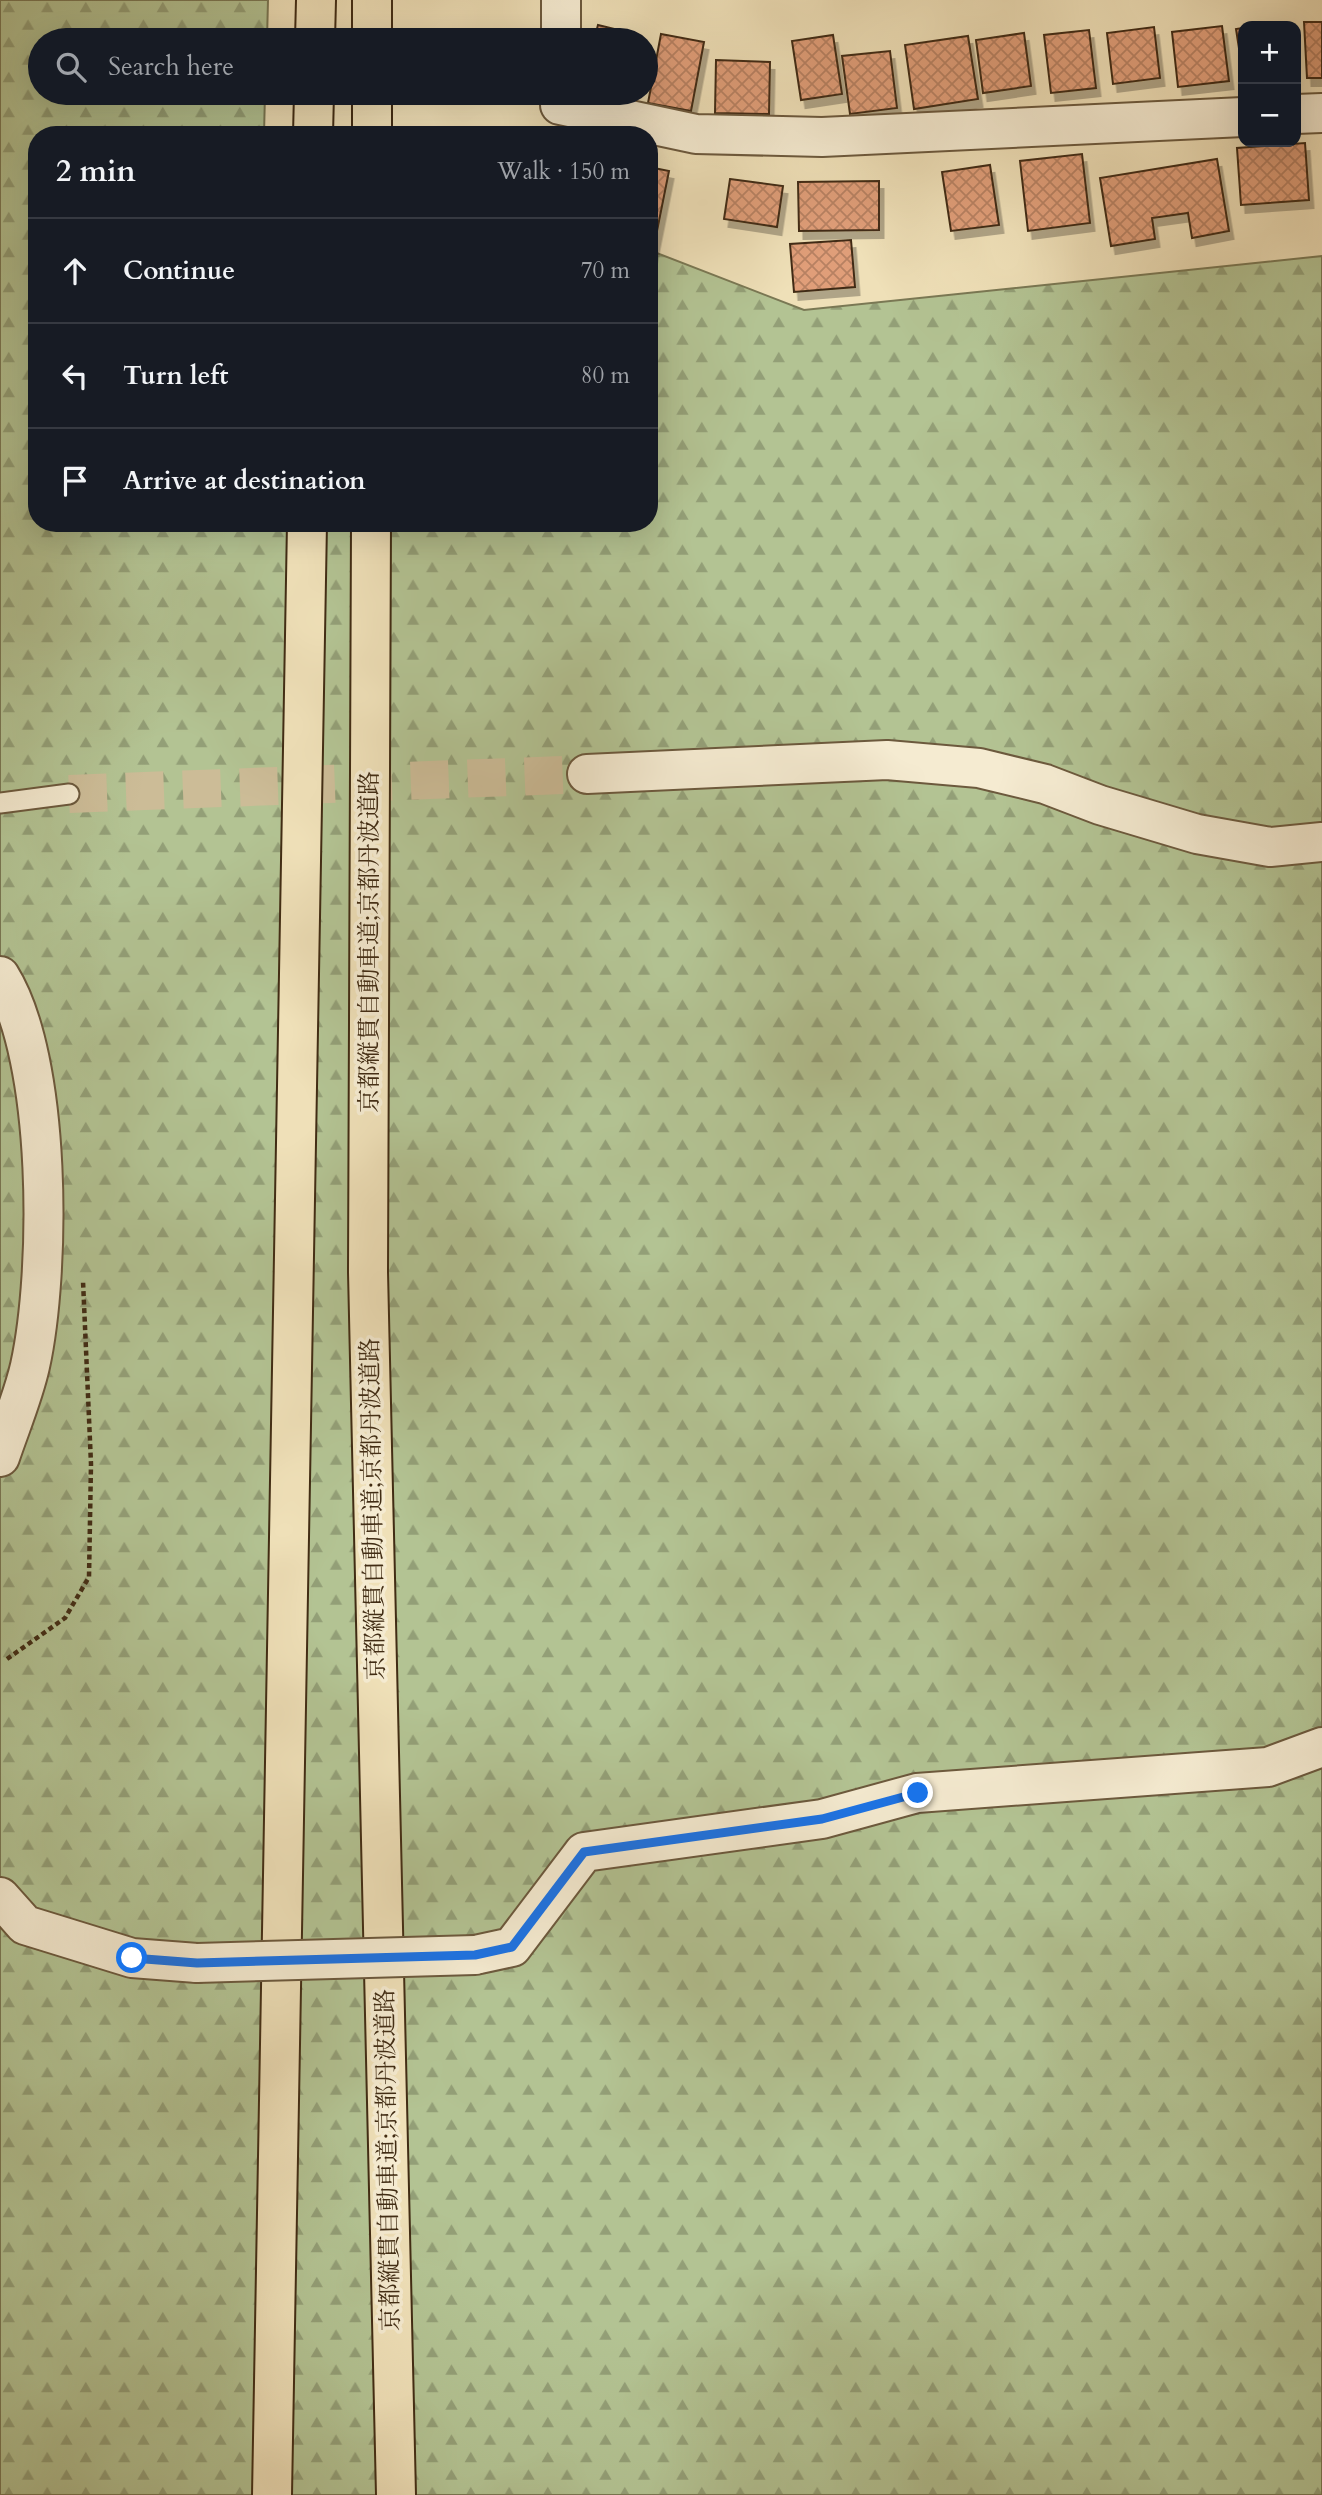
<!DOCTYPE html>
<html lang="en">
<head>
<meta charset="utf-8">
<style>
	body { margin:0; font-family:Cardo,"Noto Serif JP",serif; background:#20242c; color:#f1f3f6 }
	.controls { position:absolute; right:21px; top:21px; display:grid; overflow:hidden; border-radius:14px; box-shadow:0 7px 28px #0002 }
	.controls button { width:63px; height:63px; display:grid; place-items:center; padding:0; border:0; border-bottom:2px solid #363941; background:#171b24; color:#f1f3f6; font:35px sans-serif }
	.stop { position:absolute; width:21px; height:21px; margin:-16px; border:5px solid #1a73e8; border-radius:50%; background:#fff }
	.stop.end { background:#1a73e8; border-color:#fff; box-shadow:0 2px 7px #0008 }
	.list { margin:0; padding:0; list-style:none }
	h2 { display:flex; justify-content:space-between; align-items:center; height:91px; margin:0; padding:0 28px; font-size:30px }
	h2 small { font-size:23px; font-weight:400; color:#9ea1a6 }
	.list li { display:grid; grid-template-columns:46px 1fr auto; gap:21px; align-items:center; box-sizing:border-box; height:105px; padding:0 28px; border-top:2px solid #363941 }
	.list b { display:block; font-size:26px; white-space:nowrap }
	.list em { font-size:23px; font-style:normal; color:#9ea1a6 }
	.icon { flex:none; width:38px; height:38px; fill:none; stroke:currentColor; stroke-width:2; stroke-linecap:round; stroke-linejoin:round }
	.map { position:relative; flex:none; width:1322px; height:2495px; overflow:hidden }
	.search { position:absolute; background:#171b24; box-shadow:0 7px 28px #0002; left:28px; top:28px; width:630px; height:77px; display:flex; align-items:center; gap:18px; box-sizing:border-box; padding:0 24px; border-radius:38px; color:#9ea1a6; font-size:26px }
	.panel { position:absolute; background:#171b24; box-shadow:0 7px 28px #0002; left:28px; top:126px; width:630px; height:406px; border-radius:28px }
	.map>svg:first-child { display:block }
</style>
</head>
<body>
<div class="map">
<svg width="1322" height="2495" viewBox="0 0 1322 2495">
	<defs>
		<pattern id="forest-firs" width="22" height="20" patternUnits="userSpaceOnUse" patternTransform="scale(1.75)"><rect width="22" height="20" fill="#b3c393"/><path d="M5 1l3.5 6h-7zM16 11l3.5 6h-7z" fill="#939f77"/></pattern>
		<pattern id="building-cross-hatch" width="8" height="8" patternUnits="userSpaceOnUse" patternTransform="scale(1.75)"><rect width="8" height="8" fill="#e09e79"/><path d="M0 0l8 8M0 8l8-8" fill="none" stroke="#b78162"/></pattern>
		<filter id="shadow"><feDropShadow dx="4.5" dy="8" stdDeviation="0" flood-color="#0004"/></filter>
	</defs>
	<rect width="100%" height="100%" fill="#efe0b8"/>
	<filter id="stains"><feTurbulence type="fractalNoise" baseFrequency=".00286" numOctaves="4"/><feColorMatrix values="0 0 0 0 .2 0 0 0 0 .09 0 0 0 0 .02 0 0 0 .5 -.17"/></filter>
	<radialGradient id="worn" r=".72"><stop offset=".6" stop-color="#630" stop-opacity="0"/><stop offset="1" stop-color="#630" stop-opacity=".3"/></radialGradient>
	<path fill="url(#forest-firs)" stroke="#7a7854" stroke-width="2" d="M0,0H268L267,40H40V93H265L264,135H37V523H649V250L804,310L1322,256V2495H0Z"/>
	<path fill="url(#building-cross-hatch)" stroke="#412c14" stroke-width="2" filter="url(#shadow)" d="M1304,22H1322V78H1307Z
		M598,25L639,35L638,40H594Z
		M1222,26L1229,81L1178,87L1172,32Z
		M1154,27L1160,78L1113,84L1107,33Z
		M1243,28V74L1236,29Z
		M1089,30L1096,88L1051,93L1044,35Z
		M1024,33L1031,86L983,93L976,40Z
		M661,34L704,42L691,111L648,103Z
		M833,35L842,94L801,100L792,41Z
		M968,36L978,99L914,109L905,45Z
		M890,51L897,108L850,114L842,56Z
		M716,60L770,62L769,114L715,113Z
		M1305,143L1309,200L1241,205L1237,148Z
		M1082,154L1090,223L1028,231L1020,161Z
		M1217,159L1229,231L1192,238L1188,213L1152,218L1155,239L1111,246L1100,178Z
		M990,165L999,225L951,231L942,172Z
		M649,167L669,171L652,256L649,255Z
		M730,179L783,186L777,227L724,219Z
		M879,181V230L799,231L798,182Z
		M851,240L855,287L794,292L790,244Z"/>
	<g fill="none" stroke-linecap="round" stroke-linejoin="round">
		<path stroke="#ccbc97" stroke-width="38" stroke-dasharray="38 19" stroke-linecap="butt" d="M69,794L587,774"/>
		<g stroke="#6c593d" stroke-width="23">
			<path id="lane" d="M0,803L69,794"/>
		</g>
		<g stroke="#6c593d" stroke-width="42">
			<path id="street" d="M561,40V0
				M560,93V105L696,134L822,137L1243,117
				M1296,114L1322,113
				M587,774L887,760L979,768L1045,784L1100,805L1197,834L1270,847L1322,842
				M0,976C52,1059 51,1271 30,1366C23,1397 10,1427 0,1457
				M0,1897L25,1925L132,1958L197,1963
				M475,1955L512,1947L584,1852L822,1819L917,1793L1268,1767L1322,1747"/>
		</g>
		<g stroke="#412c14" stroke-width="42">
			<path id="highway" d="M315,40L316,0
				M372,40V0
				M313,135L314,93
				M372,135V93
				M371,523L368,1272L396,2495
				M272,2495L307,523"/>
		</g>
		<path stroke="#412c14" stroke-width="4.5" stroke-dasharray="5 3.5" stroke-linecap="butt" d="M7,1659L65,1618L89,1577L91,1464L83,1281"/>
		<use href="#lane" stroke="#f5ebd1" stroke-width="19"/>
		<use href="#street" stroke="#f5ebd1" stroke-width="38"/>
		<use href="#highway" stroke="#efe0b8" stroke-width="38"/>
		<g stroke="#6c593d" stroke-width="42" stroke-linecap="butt">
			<path id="street-bridge" d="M197,1963L475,1955"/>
		</g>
		<use href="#street-bridge" stroke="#f5ebd1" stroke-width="38"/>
	</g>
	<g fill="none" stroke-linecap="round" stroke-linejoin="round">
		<path stroke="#1a73e8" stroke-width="9" d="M132,1958L197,1963L475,1955L512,1947L584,1852L822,1819L918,1793"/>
	</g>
	<g text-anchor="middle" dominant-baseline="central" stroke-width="7" stroke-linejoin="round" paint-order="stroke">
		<g font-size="24" fill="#412c14" stroke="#f5ebd1">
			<text transform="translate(369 942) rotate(-90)">京都縦貫自動車道;京都丹波道路</text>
			<text transform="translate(373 1509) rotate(-91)">京都縦貫自動車道;京都丹波道路</text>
			<text transform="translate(388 2160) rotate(-91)">京都縦貫自動車道;京都丹波道路</text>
		</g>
	</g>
	<rect width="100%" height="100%" filter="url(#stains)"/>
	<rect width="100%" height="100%" fill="url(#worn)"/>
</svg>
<div class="controls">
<button>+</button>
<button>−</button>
</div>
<div class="stop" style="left:132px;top:1958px"></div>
<div class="stop end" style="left:918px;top:1793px"></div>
<div class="search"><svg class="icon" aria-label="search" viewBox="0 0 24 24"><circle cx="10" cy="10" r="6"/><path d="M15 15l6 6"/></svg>Search here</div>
<section class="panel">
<h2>2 min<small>Walk · 150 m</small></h2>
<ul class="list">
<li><svg class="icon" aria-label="ahead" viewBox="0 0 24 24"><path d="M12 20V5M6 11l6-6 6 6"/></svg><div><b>Continue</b></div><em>70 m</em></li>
<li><svg class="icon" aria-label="left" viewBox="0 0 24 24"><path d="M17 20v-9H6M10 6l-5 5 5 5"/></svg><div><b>Turn left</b></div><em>80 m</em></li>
<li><svg class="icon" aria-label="arrive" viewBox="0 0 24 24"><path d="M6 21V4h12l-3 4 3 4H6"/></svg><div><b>Arrive at destination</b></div></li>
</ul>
</section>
</div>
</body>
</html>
